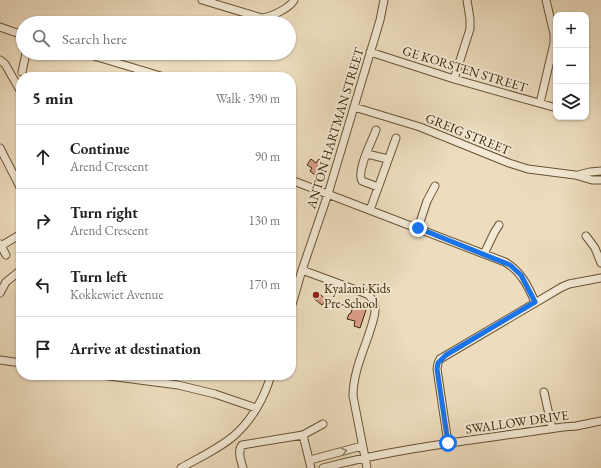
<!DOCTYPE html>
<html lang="en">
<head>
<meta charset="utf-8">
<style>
	body { margin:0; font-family:"EB Garamond",serif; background:#f6f6f6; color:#222 }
	.controls { position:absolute; right:12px; top:12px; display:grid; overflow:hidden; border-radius:8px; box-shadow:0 1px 3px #0004 }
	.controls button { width:36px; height:36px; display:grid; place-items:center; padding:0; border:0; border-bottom:1px solid #e0e0e0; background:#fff; color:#222; font:20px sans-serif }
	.stop { position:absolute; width:12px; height:12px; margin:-9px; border:3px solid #1a73e8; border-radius:50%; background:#fff }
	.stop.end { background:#1a73e8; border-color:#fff; box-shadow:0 1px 4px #0008 }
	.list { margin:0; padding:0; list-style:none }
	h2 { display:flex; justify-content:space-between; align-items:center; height:52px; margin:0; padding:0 16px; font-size:17px }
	h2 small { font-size:13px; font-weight:400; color:#767676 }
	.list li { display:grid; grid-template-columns:26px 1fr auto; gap:12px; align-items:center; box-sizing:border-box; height:64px; padding:0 16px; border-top:1px solid #e0e0e0 }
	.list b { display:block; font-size:15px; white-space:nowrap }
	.list p { margin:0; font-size:13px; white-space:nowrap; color:#767676 }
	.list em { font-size:13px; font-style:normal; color:#767676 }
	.icon { flex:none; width:22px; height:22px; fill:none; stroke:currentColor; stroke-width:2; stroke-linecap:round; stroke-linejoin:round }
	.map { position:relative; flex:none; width:601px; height:468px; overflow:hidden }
	.search { position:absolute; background:#fff; box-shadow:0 1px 3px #0004; left:16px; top:16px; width:280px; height:44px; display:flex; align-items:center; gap:10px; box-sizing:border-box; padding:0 14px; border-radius:22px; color:#767676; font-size:15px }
	.panel { position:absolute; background:#fff; box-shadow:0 1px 3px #0004; left:16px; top:72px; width:280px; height:308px; border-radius:16px }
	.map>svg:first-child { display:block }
</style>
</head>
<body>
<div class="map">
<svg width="601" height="468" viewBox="0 0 601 468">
	<rect width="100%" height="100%" fill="#edddbe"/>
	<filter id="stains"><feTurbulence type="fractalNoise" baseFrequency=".005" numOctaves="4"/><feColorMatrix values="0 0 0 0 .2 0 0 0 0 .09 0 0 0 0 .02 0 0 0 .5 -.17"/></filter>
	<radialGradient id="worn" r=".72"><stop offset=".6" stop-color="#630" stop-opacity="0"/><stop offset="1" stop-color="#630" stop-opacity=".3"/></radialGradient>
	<path fill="#d99f87" stroke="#3b2504" d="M311,159L316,163L319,159L323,162L320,166L322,168L316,176L310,171L312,168L307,165Z
		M317,291L326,300L322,305L312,297Z
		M355,300L362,302L361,305L367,307L360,328L354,326L355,321L347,319L349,314L351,313Z"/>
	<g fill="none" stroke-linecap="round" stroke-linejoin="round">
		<g stroke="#685332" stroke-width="9">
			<path id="minor" d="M202,0L262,18C271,17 290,8 294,0
				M0,27L23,35
				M370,52L454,79L553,107
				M84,53L164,77
				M0,60L5,64L21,92
				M22,72L26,53
				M454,79L470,29V19L467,0
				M540,103L554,43V34L546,0
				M354,107L420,127L509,163L528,169L575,175L592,180H601
				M376,130C372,141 356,171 362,181L378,187
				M0,148L21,189
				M367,154L388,159
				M578,175L590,172L601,171
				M291,180L505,262C521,271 528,286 535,302
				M370,210L396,138
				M418,228L427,201L435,186
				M586,236L595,248L601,263
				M0,244L6,255
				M1,246L21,234
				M484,254L494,233L499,225
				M302,270L367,294C371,297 374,302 375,307C376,316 371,326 369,334C362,354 353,375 353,396L367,468
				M0,293L6,282L21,270
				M291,308L302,270L328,194L380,20L384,0
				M0,360L21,363
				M101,375L178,385L215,394L256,408
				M544,392L552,428
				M303,435L311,468
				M448,443L437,369L438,363L440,359L562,287L569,284L601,278
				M310,460L362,446
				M181,468C198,458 223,447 237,433C253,418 265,396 271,375
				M243,468C241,461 237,451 242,445L303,435L323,424
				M323,468C401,447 483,439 563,427L576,426L601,421"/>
		</g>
		<use href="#minor" stroke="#f3e9d5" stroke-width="7"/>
	</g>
	<defs><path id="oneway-chevron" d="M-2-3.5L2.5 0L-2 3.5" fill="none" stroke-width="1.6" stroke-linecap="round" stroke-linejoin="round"/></defs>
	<use stroke="#97876c" href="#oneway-chevron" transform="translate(344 451) rotate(-14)"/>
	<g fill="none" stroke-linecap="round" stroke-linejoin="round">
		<path stroke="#1a73e8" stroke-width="5" d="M418,228L510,265L521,275L535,302L446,355L438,363L437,369L448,443"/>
	</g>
	<circle fill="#8f2418" stroke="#f3e9d5" stroke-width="1.5" cx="316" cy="295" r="4"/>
	<g text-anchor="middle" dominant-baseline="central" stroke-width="4" stroke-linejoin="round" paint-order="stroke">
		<g font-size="13" fill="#3b2504" stroke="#f3e9d5">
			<text transform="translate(465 69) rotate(17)">GE KORSTEN STREET</text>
			<text transform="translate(335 128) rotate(-73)">ANTON HARTMAN STREET</text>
			<text transform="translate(468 134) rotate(22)">GREIG STREET</text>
			<text transform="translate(517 422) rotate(-8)">SWALLOW DRIVE</text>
		</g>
		<g font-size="13" fill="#3b2504" stroke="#f3e9d5" text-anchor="start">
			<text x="324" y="288">Kyalami Kids<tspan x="324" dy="15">Pre-School</tspan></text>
		</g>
	</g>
	<rect width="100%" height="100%" filter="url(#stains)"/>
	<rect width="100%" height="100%" fill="url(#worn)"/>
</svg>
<div class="controls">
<button>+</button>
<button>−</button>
<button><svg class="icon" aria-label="layers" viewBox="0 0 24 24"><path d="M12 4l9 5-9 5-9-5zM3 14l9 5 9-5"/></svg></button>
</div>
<div class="stop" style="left:448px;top:443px"></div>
<div class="stop end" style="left:418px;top:228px"></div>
<div class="search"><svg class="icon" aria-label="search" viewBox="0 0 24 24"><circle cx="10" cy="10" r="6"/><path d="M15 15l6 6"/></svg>Search here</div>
<section class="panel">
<h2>5 min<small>Walk · 390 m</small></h2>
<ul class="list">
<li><svg class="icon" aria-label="ahead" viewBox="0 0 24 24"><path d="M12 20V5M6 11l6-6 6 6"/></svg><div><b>Continue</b><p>Arend Crescent</p></div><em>90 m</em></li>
<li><svg class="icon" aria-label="right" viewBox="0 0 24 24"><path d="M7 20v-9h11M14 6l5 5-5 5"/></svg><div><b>Turn right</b><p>Arend Crescent</p></div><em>130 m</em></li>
<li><svg class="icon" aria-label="left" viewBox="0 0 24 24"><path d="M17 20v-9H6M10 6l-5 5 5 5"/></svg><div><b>Turn left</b><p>Kokkewiet Avenue</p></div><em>170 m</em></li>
<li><svg class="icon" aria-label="arrive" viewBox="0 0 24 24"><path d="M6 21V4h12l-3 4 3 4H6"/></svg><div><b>Arrive at destination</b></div></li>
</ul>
</section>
</div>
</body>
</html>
